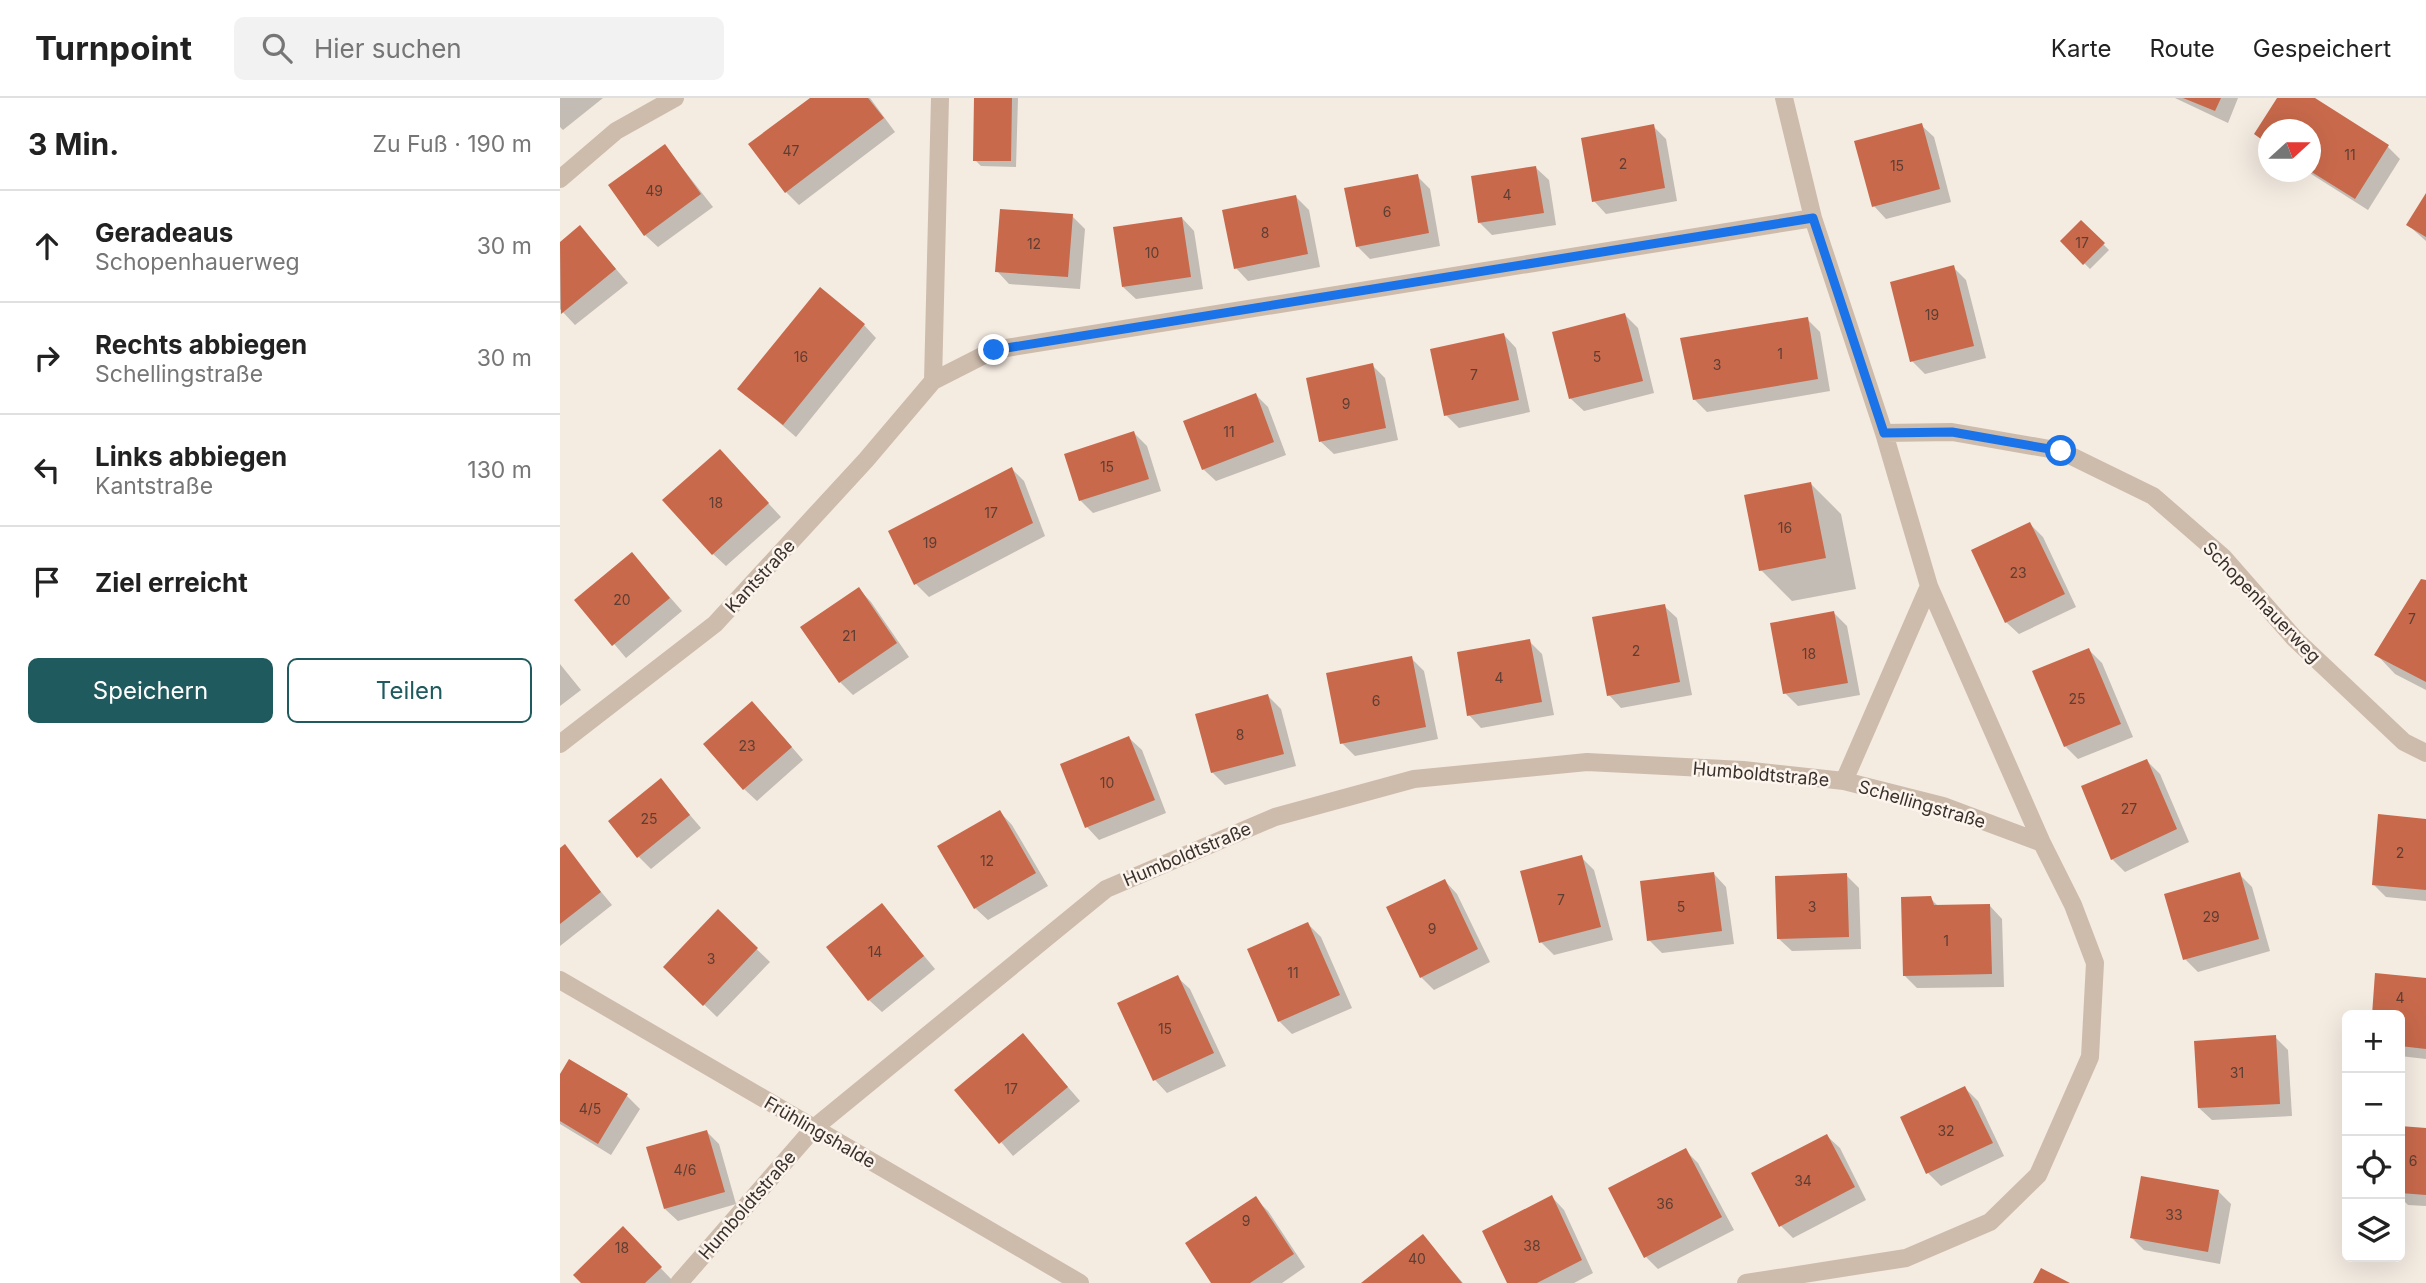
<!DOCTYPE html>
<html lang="de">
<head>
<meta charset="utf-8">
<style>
	body { margin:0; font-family:Inter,sans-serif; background:#f2f2f2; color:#222 }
	.controls { position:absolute; right:21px; bottom:21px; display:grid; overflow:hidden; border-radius:10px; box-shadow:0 7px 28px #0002 }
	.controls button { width:63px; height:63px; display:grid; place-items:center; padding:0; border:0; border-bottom:2px solid #e0e0e0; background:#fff; color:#222; font:35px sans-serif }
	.compass { position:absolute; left:1698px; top:21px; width:63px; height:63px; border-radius:50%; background:#fff; box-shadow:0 7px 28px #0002; rotate:69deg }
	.stop { position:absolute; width:21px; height:21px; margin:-16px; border:5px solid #1a73e8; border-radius:50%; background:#fff }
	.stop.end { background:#1a73e8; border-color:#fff; box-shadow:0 2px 7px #0008 }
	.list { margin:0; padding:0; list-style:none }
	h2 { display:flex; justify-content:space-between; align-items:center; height:91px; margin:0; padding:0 28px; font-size:30px }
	h2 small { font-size:23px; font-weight:400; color:#767676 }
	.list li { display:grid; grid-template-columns:46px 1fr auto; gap:21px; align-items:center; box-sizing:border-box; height:112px; padding:0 28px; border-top:2px solid #e0e0e0 }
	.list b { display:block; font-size:26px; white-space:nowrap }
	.list p { margin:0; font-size:23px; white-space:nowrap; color:#767676 }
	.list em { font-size:23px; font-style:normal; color:#767676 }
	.actions { display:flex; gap:14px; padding:21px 28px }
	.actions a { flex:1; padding:16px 0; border:2px solid #1f5a5e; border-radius:10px; text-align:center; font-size:24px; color:#1f5a5e }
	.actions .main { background:#1f5a5e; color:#fff }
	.icon { flex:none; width:38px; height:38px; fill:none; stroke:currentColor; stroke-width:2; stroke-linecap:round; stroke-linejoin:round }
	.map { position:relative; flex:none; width:1866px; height:1185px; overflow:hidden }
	header { display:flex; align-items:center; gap:42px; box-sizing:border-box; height:98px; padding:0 35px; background:#fff; border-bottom:2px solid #e0e0e0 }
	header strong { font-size:33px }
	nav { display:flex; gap:38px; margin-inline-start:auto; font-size:24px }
	.search { width:490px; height:63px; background:#f2f2f2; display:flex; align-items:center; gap:18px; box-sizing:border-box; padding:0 24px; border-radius:10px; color:#767676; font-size:26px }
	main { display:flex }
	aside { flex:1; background:#fff }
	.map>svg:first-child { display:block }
</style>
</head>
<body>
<header>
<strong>Turnpoint</strong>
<div class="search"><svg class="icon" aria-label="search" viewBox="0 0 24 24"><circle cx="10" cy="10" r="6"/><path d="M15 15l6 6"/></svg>Hier suchen</div>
<nav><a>Karte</a><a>Route</a><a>Gespeichert</a></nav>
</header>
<main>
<aside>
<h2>3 Min.<small>Zu Fuß · 190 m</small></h2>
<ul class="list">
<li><svg class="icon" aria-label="ahead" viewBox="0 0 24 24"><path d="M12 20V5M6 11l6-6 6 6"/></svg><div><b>Geradeaus</b><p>Schopenhauerweg</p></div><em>30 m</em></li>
<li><svg class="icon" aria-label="right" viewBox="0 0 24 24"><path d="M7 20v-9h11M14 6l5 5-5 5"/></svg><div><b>Rechts abbiegen</b><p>Schellingstraße</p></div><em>30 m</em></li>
<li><svg class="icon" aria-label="left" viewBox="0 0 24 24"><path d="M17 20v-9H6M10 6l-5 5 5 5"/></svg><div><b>Links abbiegen</b><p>Kantstraße</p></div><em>130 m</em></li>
<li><svg class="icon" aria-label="arrive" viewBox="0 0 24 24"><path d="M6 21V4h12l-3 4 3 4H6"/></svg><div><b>Ziel erreicht</b></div></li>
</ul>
<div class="actions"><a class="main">Speichern</a><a>Teilen</a></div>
</aside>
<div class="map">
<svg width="1866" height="1185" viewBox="0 0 1866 1185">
	<rect width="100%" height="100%" fill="#f4ebe1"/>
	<path fill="#0003" d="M0,0H43L3,32L0,29Z
		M252,0H310L335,34L239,107L226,94Z
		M416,0H458L456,69L421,68L415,62Z
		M1615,0H1678L1668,25Z
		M1719,0H1752L1827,48L1840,61L1808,112L1748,74H1750V32H1708V48L1696,36Z
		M1361,27L1374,39L1391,104L1326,121L1314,108Z
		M1093,28L1106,41L1117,103L1046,116L1034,103Z
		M105,48L153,109L98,149L85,137Z
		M976,70L989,82L996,127L932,137L919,124Z
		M857,78L870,91L880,148L810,161L797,148Z
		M1866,98V143L1848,127Z
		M736,99L749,112L760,169L688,183L676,170Z
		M512,118L525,131L520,191L449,186L437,173Z
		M622,120L634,133L643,191L576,201L563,189Z
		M1521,124L1549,152L1530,171L1502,143Z
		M20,129L68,185L15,227L0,211V146Z
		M1393,169L1406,182L1426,260L1365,276L1352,263Z
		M1065,217L1078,230L1094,295L1024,313L1011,301L994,235Z
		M1247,221L1260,234L1270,293L1147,314L1134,301Z
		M304,227L316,240L236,339L180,291Z
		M944,237L956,250L970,314L899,330L886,317Z
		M812,267L825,280L838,342L774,356L761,344Z
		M696,297L708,309L726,357L656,383L643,371Z
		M574,335L587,348L601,393L533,415L520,402Z
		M172,366L221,419L166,468L153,456Z
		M452,371L464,383L485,438L369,499L356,486L330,434Z
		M1250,385L1281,416L1296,491L1232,503L1201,472Z
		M1470,426L1483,439L1516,509L1459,536L1446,524Z
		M72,456L122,513L66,560L17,502Z
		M1866,484V592L1835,576L1817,557Z
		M299,491L311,504L349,559L293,597L280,584Z
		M1104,508L1117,520L1132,597L1061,610L1049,597Z
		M1274,515L1287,528L1300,597L1238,608L1225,595Z
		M969,543L982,556L994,617L921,630L909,617Z
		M1529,552L1542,565L1573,639L1518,661L1505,648Z
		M851,560L864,573L878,641L795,658L782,645Z
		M0,566L21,592L0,608Z
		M708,598L721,611L736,668L665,687L652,674Z
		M205,618L243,662L197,703L184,691Z
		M569,640L582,652L606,715L539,742L527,729Z
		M1587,663L1600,676L1629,744L1565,774L1552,761Z
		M101,683L141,730L91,771L78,758Z
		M440,714L452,727L488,788L428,822L415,810Z
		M1866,722V803L1826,799L1813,786Z
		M4,749L52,807L0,848V752Z
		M1021,759L1034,772L1053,842L994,857L981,844Z
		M1154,776L1166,789L1174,846L1102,855L1089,842Z
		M1679,776L1692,789L1710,853L1638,874L1625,861Z
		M1286,777L1299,790L1301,851L1232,853L1219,841Z
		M885,783L897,796L930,864L874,892L861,879Z
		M1370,800L1378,808H1430L1442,821L1444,889L1357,890L1344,877Z
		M322,807L375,871L322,914L309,902Z
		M158,814L210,864L157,919L105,869Z
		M748,826L761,839L792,910L732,936L719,923Z
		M1817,877L1866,882V961L1840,958V917H1813Z
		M617,879L630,891L666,968L607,995L595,982L559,906Z
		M463,937L520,1003L453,1058L397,992Z
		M1715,939L1728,952L1732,1018L1652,1022L1639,1010Z
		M10,963L67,998L80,1011L51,1057L0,1026V979Z
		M1405,990L1418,1003L1444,1058L1381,1088L1368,1075Z
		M1840,1030L1866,1032V1108L1848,1107L1840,1099Z
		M147,1034L159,1046L176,1106L118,1123L105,1111Z
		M1267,1038L1280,1050L1306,1102L1233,1140L1221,1128Z
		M1125,1052L1138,1065L1174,1132L1098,1171L1086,1159Z
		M1658,1093L1671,1106L1660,1166L1584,1152L1571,1139Z
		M992,1099L1004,1112L1033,1175L1014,1185H949Z
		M695,1100L708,1113L745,1169L722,1185H654Z
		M63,1131L113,1183L111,1185H24Z
		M862,1138L903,1185H804Z"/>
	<path fill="#c8694b" d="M250,0H308L324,20L225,95L188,46Z
		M414,0H452L451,63H413Z
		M1623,0H1661L1655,13Z
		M1717,0H1755L1829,47L1795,101L1750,73V32H1708V46L1694,36Z
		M1362,25L1380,91L1312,109L1294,43Z
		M1094,26L1105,90L1032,104L1021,40Z
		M105,46L141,96L84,138L48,87Z
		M976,68L984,115L918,125L911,78Z
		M858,76L869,135L796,149L784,90Z
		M1866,95V139L1846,127Z
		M736,97L748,156L674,171L662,112Z
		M440,111L513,116L508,179L435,174Z
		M622,119L631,179L562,189L553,129Z
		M1521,122L1545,145L1523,167L1500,143Z
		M20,127L56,171L1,216L0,144Z
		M1394,167L1414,248L1350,264L1330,184Z
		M260,189L305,226L223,327L177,291Z
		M1065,215L1083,283L1009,301L992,234Z
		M1248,219L1258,281L1133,302L1120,240Z
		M944,235L959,302L884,318L870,251Z
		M813,265L826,330L759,344L746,280Z
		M696,295L714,344L642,372L623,323Z
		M574,333L589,381L519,403L504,356Z
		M160,351L209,405L152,457L102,402Z
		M452,369L473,425L354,487L328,433Z
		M1251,384L1266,460L1199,473L1184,397Z
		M1470,424L1505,496L1445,525L1411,452Z
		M72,454L110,500L52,548L14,502Z
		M1861,481L1866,482V584L1814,557Z
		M299,489L337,545L279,585L240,529Z
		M1105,506L1120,584L1047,598L1032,519Z
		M1274,513L1288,585L1223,596L1210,525Z
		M970,541L982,604L907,618L897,554Z
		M1529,550L1561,626L1504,649L1472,573Z
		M852,558L866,629L780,646L766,575Z
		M708,596L724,656L651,675L635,616Z
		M192,603L232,649L183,692L143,646Z
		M569,638L595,702L525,730L500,666Z
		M1587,661L1617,731L1551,762L1521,688Z
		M101,680L130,717L77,760L48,723Z
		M440,712L476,775L414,811L377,748Z
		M1818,716L1866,721V792L1812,787Z
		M5,746L41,794L0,826V750Z
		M1022,757L1041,829L979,845L960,773Z
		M1154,774L1162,833L1087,843L1080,783Z
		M1680,774L1699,841L1623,862L1604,796Z
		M1287,775L1289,839L1217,841L1215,778Z
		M885,781L918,851L860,880L826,809Z
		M1371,798L1374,807L1430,806L1432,876L1343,878L1341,799Z
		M322,805L364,858L308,903L266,849Z
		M158,811L198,850L143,908L103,869Z
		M748,824L780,897L718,924L687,851Z
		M1815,875L1866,880V951L1840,948V917H1812Z
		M618,877L654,955L593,983L557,905Z
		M463,935L508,989L439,1046L394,992Z
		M1716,937L1720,1006L1638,1010L1634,943Z
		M9,961L68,996L38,1046L0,1023V976Z
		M1405,988L1433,1045L1366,1076L1340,1019Z
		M1840,1028L1866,1030V1097L1840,1095Z
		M147,1032L165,1094L104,1111L86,1049Z
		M1267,1036L1295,1089L1219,1129L1191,1075Z
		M1126,1050L1162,1119L1084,1160L1048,1090Z
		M1581,1078L1659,1092L1648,1154L1570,1140Z
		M992,1097L1022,1162L977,1185H947L922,1133Z
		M696,1098L734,1156L690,1185H651L625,1145Z
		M63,1128L102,1169L85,1185H21L13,1177Z
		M863,1136L902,1185H801Z
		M1481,1170L1510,1185H1473Z"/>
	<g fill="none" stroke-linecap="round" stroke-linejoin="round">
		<path stroke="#cdbbac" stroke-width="18" d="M0,81L56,33L115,0
			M373,283L380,0
			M1324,335L1392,334L1501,353L1593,398L1663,459L1735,541L1844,644L1866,655
			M1369,488L1284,683L1383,708L1482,745
			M0,646L155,526L306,362L373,283L434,252L1253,120
			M0,882L520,1185
			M119,1185L254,1030L546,791L715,719L854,681L1027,664L1183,672L1284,683
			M1186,1185L1346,1160L1430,1124L1478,1077L1530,959L1535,865L1513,807L1482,745L1369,488L1324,335L1253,120L1224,0"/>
	</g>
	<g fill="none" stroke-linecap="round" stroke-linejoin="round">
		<path stroke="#1a73e8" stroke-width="9" d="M434,252L1253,120L1324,335L1392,334L1501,353"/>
	</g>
	<g text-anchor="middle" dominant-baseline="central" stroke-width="5" stroke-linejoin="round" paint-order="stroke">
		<g font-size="14" fill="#5e3e33">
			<text x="231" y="52">47</text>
			<text x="1790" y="56">11</text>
			<text x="1063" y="65">2</text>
			<text x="1337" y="67">15</text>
			<text x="94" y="92">49</text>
			<text x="947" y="96">4</text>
			<text x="827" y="113">6</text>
			<text x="705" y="134">8</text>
			<text x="1522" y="144">17</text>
			<text x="474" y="145">12</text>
			<text x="592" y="154">10</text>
			<text x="1372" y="216">19</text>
			<text x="1220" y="255">1</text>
			<text x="241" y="258">16</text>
			<text x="1037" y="258">5</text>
			<text x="1157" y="266">3</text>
			<text x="914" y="276">7</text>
			<text x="786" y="305">9</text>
			<text x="669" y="333">11</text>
			<text x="547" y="368">15</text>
			<text x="156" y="404">18</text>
			<text x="431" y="414">17</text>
			<text x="1225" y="429">16</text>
			<text x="370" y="444">19</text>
			<text x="1458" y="474">23</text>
			<text x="62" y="501">20</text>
			<text x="1852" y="520">7</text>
			<text x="289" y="537">21</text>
			<text x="1076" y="552">2</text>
			<text x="1249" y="555">18</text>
			<text x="939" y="579">4</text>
			<text x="1517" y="600">25</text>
			<text x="816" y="602">6</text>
			<text x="680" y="636">8</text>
			<text x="187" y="647">23</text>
			<text x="547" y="684">10</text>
			<text x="1569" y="710">27</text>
			<text x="89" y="720">25</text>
			<text x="1840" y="754">2</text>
			<text x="427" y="762">12</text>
			<text x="1001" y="801">7</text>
			<text x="1121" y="808">5</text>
			<text x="1252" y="808">3</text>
			<text x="1651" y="818">29</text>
			<text x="872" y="830">9</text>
			<text x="1386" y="842">1</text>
			<text x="315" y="853">14</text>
			<text x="151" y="860">3</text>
			<text x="733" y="874">11</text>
			<text x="1840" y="899">4</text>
			<text x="605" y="930">15</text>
			<text x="1677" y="974">31</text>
			<text x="451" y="990">17</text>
			<text x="30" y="1010">4/5</text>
			<text x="1386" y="1032">32</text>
			<text x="1853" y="1062">6</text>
			<text x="125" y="1071">4/6</text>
			<text x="1243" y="1082">34</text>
			<text x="1105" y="1105">36</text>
			<text x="1614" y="1116">33</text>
			<text x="686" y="1122">9</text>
			<text x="972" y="1147">38</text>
			<text x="62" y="1149">18</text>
			<text x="857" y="1160">40</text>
		</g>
		<g font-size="18" fill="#3b302b" stroke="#fbf5ee">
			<text transform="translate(200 478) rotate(-47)">Kantstraße</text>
			<text transform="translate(1702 504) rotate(46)">Schopenhauerweg</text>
			<text transform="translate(1201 676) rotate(5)">Humboldtstraße</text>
			<text transform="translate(1362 706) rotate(16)">Schellingstraße</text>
			<text transform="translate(627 756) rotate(-23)">Humboldtstraße</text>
			<text transform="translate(260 1034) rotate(30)">Frühlingshalde</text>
			<text transform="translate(187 1107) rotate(-49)">Humboldtstraße</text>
		</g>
	</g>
</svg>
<div class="controls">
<button>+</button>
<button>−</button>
<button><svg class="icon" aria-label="locate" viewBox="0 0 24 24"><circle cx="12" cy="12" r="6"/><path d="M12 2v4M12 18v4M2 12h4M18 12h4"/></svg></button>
<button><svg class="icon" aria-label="layers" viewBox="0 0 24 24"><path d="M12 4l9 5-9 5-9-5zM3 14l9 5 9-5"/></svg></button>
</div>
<svg class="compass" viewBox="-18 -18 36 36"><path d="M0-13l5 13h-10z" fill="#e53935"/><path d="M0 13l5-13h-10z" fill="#767676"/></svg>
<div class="stop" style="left:1501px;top:353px"></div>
<div class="stop end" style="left:434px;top:252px"></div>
</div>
</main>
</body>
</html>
